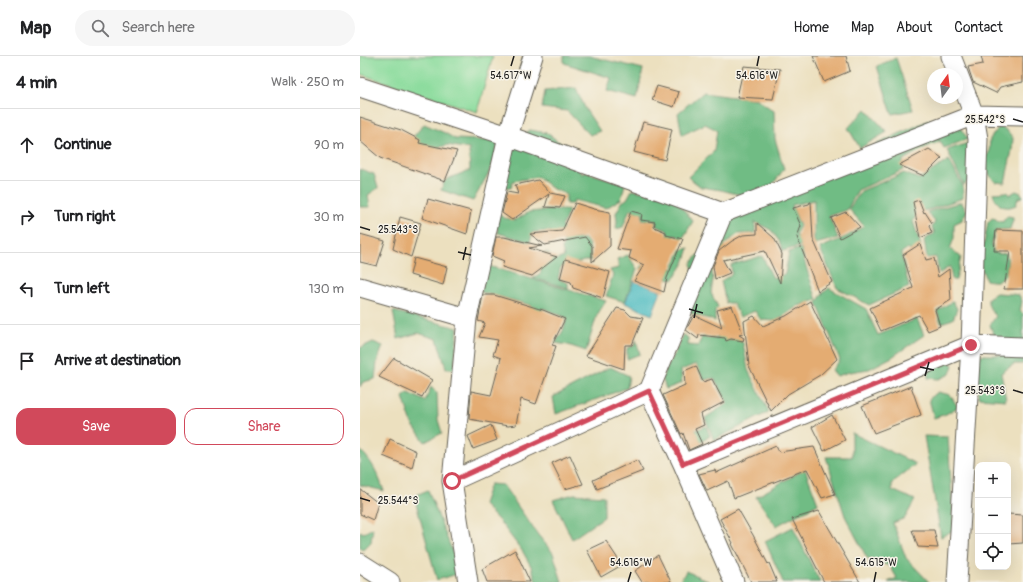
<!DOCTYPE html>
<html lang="en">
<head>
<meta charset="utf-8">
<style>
	body { margin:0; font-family:Pangolin,sans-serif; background:#f6f6f6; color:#202124 }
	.controls { position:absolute; right:12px; bottom:12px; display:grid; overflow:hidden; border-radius:8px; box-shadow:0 4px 16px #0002 }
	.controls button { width:36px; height:36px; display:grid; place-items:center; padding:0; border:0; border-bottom:1px solid #e0e0e0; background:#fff; color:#202124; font:20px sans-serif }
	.compass { position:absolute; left:567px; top:12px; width:36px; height:36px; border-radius:50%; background:#fff; box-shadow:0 4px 16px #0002; rotate:14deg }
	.stop { position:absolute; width:12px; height:12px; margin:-9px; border:3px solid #d1495b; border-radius:50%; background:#fff }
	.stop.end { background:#d1495b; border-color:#fff; box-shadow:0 1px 4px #0008 }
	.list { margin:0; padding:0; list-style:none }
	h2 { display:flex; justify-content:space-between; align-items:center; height:52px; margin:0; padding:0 16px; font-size:17px }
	h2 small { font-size:13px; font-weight:400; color:#757577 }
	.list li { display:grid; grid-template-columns:26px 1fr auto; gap:12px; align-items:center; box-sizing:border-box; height:72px; padding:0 16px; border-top:1px solid #e0e0e0 }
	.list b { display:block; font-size:15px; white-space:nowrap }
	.list em { font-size:13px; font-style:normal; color:#757577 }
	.actions { display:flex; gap:8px; padding:12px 16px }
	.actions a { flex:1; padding:9px 0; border:1px solid #d1495b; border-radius:12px; text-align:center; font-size:14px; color:#d1495b }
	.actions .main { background:#d1495b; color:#fff }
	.icon { flex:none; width:22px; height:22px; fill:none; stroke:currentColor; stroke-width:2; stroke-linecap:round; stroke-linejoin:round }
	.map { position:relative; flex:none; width:663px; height:526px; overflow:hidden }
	header { display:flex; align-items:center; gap:24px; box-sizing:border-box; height:56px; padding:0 20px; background:#fff; border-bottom:1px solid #e0e0e0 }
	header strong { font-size:19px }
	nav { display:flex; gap:22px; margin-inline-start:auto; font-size:14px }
	.search { width:280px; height:36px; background:#f6f6f6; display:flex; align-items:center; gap:10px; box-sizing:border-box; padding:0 14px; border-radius:22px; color:#757577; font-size:15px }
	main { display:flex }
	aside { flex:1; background:#fff }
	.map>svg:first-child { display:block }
</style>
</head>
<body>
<header>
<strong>Map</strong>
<div class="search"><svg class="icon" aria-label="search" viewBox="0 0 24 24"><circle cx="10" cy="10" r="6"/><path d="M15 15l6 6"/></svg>Search here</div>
<nav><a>Home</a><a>Map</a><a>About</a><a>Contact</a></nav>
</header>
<main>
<aside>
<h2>4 min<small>Walk · 250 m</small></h2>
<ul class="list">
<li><svg class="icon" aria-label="ahead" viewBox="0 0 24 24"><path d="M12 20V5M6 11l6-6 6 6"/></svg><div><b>Continue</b></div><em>90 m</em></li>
<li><svg class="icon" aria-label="right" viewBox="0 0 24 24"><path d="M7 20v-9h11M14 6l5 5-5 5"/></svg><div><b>Turn right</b></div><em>30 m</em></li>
<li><svg class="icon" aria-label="left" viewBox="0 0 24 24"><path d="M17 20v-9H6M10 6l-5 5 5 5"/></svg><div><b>Turn left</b></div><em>130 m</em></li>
<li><svg class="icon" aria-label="arrive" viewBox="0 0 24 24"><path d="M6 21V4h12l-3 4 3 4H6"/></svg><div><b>Arrive at destination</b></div></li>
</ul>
<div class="actions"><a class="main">Save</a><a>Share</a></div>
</aside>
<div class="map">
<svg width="663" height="526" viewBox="0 0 663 526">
	<rect width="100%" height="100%" fill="#f7f3e8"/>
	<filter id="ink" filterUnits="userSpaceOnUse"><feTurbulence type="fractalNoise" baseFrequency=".025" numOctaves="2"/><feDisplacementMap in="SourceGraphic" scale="8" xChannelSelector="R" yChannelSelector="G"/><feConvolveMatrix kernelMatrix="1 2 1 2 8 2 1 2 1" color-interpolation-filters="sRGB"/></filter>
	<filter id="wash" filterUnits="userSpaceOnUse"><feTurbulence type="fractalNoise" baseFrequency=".012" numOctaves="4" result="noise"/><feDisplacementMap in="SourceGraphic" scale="16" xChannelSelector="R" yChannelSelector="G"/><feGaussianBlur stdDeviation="0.9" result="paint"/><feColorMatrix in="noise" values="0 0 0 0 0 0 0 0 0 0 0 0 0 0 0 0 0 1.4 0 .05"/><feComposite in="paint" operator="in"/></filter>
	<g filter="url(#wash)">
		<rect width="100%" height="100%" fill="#ece0bf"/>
		<path fill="#8bdc9d" stroke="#547c5c" d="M0,0H133L117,56L0,18Z"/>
		<path fill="#70bc84" stroke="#466c50" d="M204,0H229L283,13L277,43L247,35L251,22L204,7Z
			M536,2L553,54L532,58L517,10Z
			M216,32L226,54L240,75L230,79L207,55L182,52L185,35Z
			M343,36L397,43L414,55L415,83L424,113L413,128L385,140L361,134L341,131L328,121L354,95L357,74L345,68L322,79L318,57Z
			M506,53L527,76L500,92L488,72Z
			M571,63L574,72L594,63L608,83L584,92L576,78L579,86L568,90L543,104V114L498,134L487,154L469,160L478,182L455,188L454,185V144L432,149L440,170L435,179L444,185V189L423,195L419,185L411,174L395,166V177L378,178L364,189L365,195L361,196L350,180L354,163Z
			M64,68L85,77L95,83L139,85L132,111L113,145L81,134L85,124L110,114L109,93L87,89L58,98L54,80Z
			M639,71C646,72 649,77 653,82L652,94L645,127L635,126L629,118L622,104L629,97L630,83Z
			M170,74L187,77L203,89V104L215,107L223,119L225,116L265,128L261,143L246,152L214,144L213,148H206V138L193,133L178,121L153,125L151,132L140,130L142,91Z
			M608,87L616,117L604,129L587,94Z
			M589,104L603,130V142L571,153L558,156L553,165L561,190L552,195L548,192L541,197L549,231L509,249L477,232L460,192L486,181L504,170L489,153L501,135L544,117L559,123Z
			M0,113L14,118L18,132L8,139L10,151H0Z
			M272,134L313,141L333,165L323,182L314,179L311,183L308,181L307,174L296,170V165L282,163L283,157L273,156L271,153L269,155L263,171L256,173L257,165L256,157L262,146L267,143Z
			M656,135L661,137L663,141L658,142L656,149C653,150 649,152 646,151C639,151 634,143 633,137L647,136L649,139Z
			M601,146L607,155L602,164L594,168V182L590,193L601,201L596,224H592L590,210L579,218L576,201L567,202L564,184L575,177L572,171L575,166L567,156Z
			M191,154H209L202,171L212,183H225L229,189L231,204C221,205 214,208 204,208L200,213L198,223L208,227V232L173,222L181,217V198L187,196L196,204L204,201L202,193L204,185L189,175L173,176L170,186L138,177L136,163L137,157L144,162L156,164L169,156Z
			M648,160L653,161V164L650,173L636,174C633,182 630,189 634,196L640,198L646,197C648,202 647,206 647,211C645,225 638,227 626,224L620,208L628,166L632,162L636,163L638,165L643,166L645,162Z
			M329,192L324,207L313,224L280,212L290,204L313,213L321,194Z
			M441,192L447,214L457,244L438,250L416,265L401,264L395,255L380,261L373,247H366L361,225L372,218L371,209L402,200L413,222L425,218L429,196Z
			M268,199L277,213L265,246L246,240L253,219L250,214L259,212L257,203Z
			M338,199L350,201L353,223L351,237L358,251L355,254V265L324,255L333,213L331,208Z
			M125,209L246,245L237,259L226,295L208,289L195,287L203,275L207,262L183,252L175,272L166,266L171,249L121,236Z
			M469,232L506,253L518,279L557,263L564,279L532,301L509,313L489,316L477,320L472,314L480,304L457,247L462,238Z
			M636,237L651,238L659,239L662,245L660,255L663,258V287L638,282L634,279L630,269L636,260C631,255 627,249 628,242Z
			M593,245L597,253L593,263L581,267L577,255Z
			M33,255L98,272L94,314L86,312L77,283L58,277L38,283Z
			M368,271L370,285L378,282L383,287L388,314L409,356L354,384L345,362L368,347L354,322L344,324L336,308L321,314L322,327L306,333L302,322L324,278L328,282V289L338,290L342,281L357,283L360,272Z
			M276,284L280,298L267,303V292L274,290Z
			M13,286L23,290L17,306L15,323L3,326L0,331V292Z
			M618,299H663V308H654L641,317L646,344L619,342Z
			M589,306L593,309L590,318L579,323L568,322V313Z
			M250,311L269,320L267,332L196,358L193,341Z
			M71,331L77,337L78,364L82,377L65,386L52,368L43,341L48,337L65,345Z
			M578,336L590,339L598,351L586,358L574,362L569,343Z
			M346,370L350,380L339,386L326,385L321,395L319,381Z
			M492,377L556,408L532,427V434L555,444L545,462L533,467L546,502L569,526H528L537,522L530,510L507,502L485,460L466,401H492Z
			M564,380L588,381L594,474L581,481Z
			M0,394C13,406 18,419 24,435L0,429Z
			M445,413L458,448L416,470L396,441Z
			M130,428L143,429L178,479L193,497L202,526H176L172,512L163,496L140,466L123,448Z
			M68,434L101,517L77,524L54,440Z
			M214,438L244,440V461L212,483L193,444Z
			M433,471L460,526H423L405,485Z
			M13,472L11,486L3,494L0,492V475L4,477Z
			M326,515L348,525V526H320Z"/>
		<path fill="#4cbbc1" stroke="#346c6e" d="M274,225L301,235L292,259L265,247Z"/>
		<g id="blocks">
			<path fill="#e4ac72" d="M453,0H486L490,15L464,26Z
				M621,0H663V26L640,31L636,37L613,26L608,11L623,8Z
				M384,10L420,13L413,43L377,41Z
				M297,30L319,36L314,51L292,44Z
				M0,61L41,74L60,84L59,87L97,95L85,125L20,102L0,85Z
				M283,66L312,73L305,104L274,96Z
				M569,93L582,102L564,120L539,109Z
				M178,124L190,137L205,140L200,152L185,151L189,138L152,164L142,157L147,136L158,138L155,129Z
				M68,143L111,155L107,178L62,162Z
				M559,144L564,157L565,156L572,167L569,170L572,177L560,182L553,146Z
				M450,146H451L453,183L472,226L458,235L437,181L441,170L433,152L449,148Z
				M215,147L234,153L250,156V190L232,206V190L225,181L185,189L170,178L202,175Z
				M271,155L282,158L281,164L295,166L294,171L306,176V179L323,183L307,222L304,236L274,225L284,209L269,202L271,195L257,193Z
				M486,156L500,171L480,182L471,162Z
				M40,161L61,167L51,201L33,193Z
				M397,167L414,182L422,198L420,227L405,195L363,204L370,217L355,223L353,210L359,195L372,185L383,179L397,178Z
				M636,174L663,175V233H644L650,195H634Z
				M0,178L25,185L17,210L0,206Z
				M136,181H144L182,190L169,192L197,201L172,220L142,211L144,205L132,200Z
				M560,188L566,204L574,202L578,221L589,213L591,244L575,254L580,270L568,275L559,259L521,275L510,252L553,232L543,199Z
				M54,202L87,211L83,229L50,219Z
				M205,203L250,216L243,242L213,232L211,226L200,223Z
				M123,239H134L183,254L205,263L192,289L196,290L176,348L161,343L156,369L148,370L109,363L111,335L131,339L141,302L133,299L138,284L119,281L125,267L118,265Z
				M450,245L477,303L460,319L428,338L411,355L389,310L384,265L394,260L403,270L426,260Z
				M372,250L383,278L379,279L384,282L383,285L371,283L366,285L365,282L339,279L338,283L326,274L334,259L362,272L357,254Z
				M257,252L265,254L271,260L283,262L272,289H265L264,313L226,300Z
				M34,302L72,324L62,341L19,321Z
				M336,310L343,326L352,323L364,346L341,358L344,369L335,373L342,388L329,394L323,377L321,378L303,339L325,329L324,315Z
				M551,330L561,359L514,377L502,350Z
				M472,359L485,384L464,395L452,371Z
				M131,369L137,384L113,393L108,380Z
				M30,383L56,395L52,412L23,400Z
				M416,390L419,396L454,391L475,438L462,442L447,413L374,442L368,425L347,435L339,418L355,414L356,417Z
				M210,399L223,428L205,433L192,407Z
				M277,404L283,415L237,433L233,424Z
				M0,433L18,447L13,464L0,458Z
				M378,453L393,479L408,508L409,507L417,526H391L372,488L373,487L360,463Z
				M459,455L500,526H464L432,463Z
				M648,458L663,459V487L648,488Z
				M552,474H574L578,492L558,491Z
				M246,485L262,509L241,521L227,494Z
				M155,494L170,526H127L122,513Z
				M298,499L311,526H282L275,515Z"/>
		</g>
	</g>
	<g filter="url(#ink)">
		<use href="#blocks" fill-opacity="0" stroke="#656155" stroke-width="1"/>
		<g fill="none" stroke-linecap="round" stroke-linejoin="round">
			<g stroke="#656155" stroke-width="21">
				<path id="minor" d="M591,0L614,59L618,83L611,289L597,526
					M0,31L148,80L363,157L614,59L663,60
					M363,157L289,335L323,408L374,526
					M0,231L107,262
					M323,408L611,289L663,291
					M92,425L289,335
					M0,507L30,526
					M108,526L92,425L107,262L148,80L173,0"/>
			</g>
			<use href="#minor" stroke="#fff" stroke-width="19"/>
		</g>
	</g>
	<g fill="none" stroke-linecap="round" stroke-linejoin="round" filter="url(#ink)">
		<path stroke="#d1495b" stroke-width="5" d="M92,425L289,335L323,408L611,289"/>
	</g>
	<path fill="none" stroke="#1c1c1c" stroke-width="1.5" d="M151,10L154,0M397,10L399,0M653,63L663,66M0,171L10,174M98,196L111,199M103,204L106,191M329,253L343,257M334,262L337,248M560,311L574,314M565,320L569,306M653,334L663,337M0,442L10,445M268,526L271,516M514,526L516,516"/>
	<g font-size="10" text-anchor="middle" fill="#1c1c1c" stroke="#f7f3e8" stroke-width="3" stroke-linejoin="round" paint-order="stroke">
		<text x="151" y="23">54.617°W</text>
		<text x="397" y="23">54.616°W</text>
		<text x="625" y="67">25.542°S</text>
		<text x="38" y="177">25.543°S</text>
		<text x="625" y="338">25.543°S</text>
		<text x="38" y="448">25.544°S</text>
		<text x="271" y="510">54.616°W</text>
		<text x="516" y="510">54.615°W</text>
	</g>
</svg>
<div class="controls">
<button>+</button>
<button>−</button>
<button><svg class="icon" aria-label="locate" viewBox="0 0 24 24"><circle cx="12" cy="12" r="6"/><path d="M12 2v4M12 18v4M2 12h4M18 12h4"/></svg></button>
</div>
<svg class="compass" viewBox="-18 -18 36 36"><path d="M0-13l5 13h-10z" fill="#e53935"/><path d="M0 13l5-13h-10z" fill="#757577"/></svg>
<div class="stop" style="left:92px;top:425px"></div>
<div class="stop end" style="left:611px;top:289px"></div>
</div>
</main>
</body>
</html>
